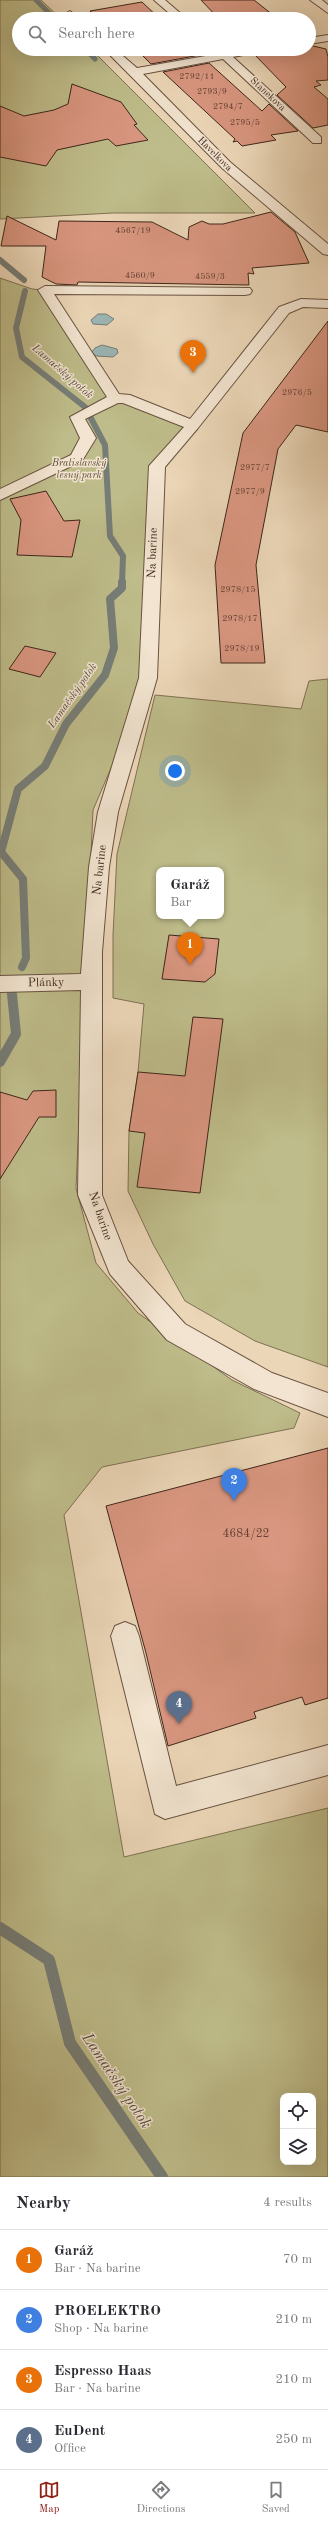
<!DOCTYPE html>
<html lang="en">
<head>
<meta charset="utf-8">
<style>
	body { margin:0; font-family:"Old Standard TT",serif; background:#f2f2f3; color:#2b2b33 }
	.controls { position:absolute; right:12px; bottom:12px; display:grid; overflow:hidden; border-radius:8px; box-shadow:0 4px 16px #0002 }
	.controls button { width:36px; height:36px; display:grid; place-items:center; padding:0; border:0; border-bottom:1px solid #e1e1e2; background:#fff; color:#2b2b33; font:20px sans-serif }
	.you { position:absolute; left:175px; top:771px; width:14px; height:14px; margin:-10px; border:3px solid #fff; border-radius:50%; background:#1a73e8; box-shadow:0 0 0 6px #1a73e833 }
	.badge { display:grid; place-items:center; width:26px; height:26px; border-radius:50%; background:#8f2418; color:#fff; font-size:13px; font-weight:700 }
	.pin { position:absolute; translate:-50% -33px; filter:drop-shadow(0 1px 2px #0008) }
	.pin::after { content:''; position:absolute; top:21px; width:14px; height:12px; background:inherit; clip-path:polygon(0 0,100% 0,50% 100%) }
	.popup { position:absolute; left:156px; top:867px; width:68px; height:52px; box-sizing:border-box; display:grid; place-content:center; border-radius:8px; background:#fff; filter:drop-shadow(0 1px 3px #0005); font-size:13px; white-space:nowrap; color:#7c7c81 }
	.popup b { font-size:15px; color:#2b2b33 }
	.popup::after { content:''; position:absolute; left:50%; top:100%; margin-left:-8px; border:8px solid transparent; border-top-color:#fff }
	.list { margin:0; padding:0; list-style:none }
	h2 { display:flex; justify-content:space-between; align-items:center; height:52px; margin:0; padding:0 16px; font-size:17px }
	h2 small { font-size:13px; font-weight:400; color:#7c7c81 }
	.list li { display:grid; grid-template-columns:26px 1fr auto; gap:12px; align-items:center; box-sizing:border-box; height:60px; padding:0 16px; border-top:1px solid #e1e1e2 }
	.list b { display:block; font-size:15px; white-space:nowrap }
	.list p { margin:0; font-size:13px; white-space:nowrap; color:#7c7c81 }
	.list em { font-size:13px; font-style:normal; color:#7c7c81 }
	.icon { flex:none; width:22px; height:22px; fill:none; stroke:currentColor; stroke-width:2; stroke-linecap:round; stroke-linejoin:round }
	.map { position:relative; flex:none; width:328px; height:2177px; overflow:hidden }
	.search { position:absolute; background:#fff; box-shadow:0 4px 16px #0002; left:12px; right:12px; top:12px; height:44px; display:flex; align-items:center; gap:10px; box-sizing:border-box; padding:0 14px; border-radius:22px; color:#7c7c81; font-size:15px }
	.sheet { height:292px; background:#fff }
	nav { display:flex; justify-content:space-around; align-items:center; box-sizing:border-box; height:56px; border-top:1px solid #e1e1e2; background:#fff; font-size:11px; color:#7c7c81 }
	nav a { display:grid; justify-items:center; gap:2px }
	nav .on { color:#8f2418 }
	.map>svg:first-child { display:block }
</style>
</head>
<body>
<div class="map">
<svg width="328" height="2177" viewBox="0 0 328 2177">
	<rect width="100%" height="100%" fill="#ebd6b7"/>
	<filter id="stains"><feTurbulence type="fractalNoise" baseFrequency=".005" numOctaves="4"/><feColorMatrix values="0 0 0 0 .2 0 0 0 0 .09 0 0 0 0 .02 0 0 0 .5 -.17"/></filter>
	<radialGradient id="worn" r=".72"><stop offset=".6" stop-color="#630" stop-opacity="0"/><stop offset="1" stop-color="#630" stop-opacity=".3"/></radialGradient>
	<path fill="#bebc8a" stroke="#7e7152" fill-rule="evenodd" d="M0,0H41L61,19H19V49H91L255,213H113L0,219Z
		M0,278L32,289L45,290L115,399L193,425L157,466L145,689L93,810L76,1188L96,1263L138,1313L232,1380L300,1413L294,1428L102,1467L64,1515L124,1857L328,1808V2177H0ZM283,2096H313V2162H283Z
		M328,679V1367L255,1341L185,1301L153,1244L128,1191L129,1131L138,1072L144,1004L113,998V935L117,854L155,695L301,709L309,681ZM159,870H221V916H159Z"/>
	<path fill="#9bb7b6" stroke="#767d77" d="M98,314H106L114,319L107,325L93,324L91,320Z
		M102,345L117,349L118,353L113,357L96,356L92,352L95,348Z"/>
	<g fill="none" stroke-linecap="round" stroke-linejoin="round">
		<path stroke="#767d77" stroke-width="5" d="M36,0L55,19
			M85,49L95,59"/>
		<path stroke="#767d77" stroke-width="6" d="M0,260L24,280
			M25,291L16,328L22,357L85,407L105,445L110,536L123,556L122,583"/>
		<path stroke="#767d77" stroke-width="8" d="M22,967L26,958L23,879L1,852L18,789L45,766L66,724L105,675L114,648L110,599L122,588V582
			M11,989L12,995"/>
		<path stroke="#767d77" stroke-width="10" d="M0,1062L16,1034L12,994"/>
		<path stroke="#767d77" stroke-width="12" d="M0,1928L49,1960L70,2043L162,2177"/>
	</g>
	<path fill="#d99680" stroke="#3e2619" d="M201,0H254L278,19H219Z
		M142,2L160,19H100L90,11Z
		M309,45L326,49L328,57V80L316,81L321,85L314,87L328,99V125L313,128L277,95L286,87L254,54L264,52L266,49H309Z
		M136,49H193L200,55L151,64Z
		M209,63L262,111L269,104L298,131L271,135L276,140L242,146L237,141L233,142L235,139L163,72Z
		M72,84L121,102L137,124L134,125L148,140L116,146L108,139L57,150L46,166L0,157V106L24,116L54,110L68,104Z
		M271,212L295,232L309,263L252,268L254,274L248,273L249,285L78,282L77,285L56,284L42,277L46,246H1L7,216L56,240L59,221L152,222L188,240L189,227L202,221L209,224H223Z
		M328,321V432L296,425L278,449L256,565L265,663H221L215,565L243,433Z
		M46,491L64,521L80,520L72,557L17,555L21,520L10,499Z
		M25,646L56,653L40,677L9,669Z
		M169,935L219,939L215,974L205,982L162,979Z
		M193,1017L223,1019L200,1193L137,1187L145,1133L129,1131L138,1072L185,1076Z
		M56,1090V1117H39L0,1179V1092L27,1100L33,1091Z
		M328,1448V1698L305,1705L302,1697L254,1712L256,1718L168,1746L146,1653L106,1506Z"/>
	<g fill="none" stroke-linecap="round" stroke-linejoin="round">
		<g stroke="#695240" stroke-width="2">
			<path id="minor" d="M154,0H165L187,19H176Z
				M310,0H322L328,5V13Z
				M70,11L80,19H69L65,14Z
				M328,35V41L309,44V38Z
				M104,49H115L137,68L217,54L213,49H224L227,52L265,49L264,51L233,57L321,137V143H313L223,59L143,74L230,162L328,244V255L323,254L222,168Z
				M45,286L250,288L252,291L250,294L245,295L54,294L119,394L130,395L190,419L279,307L301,299L328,300V308L303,307L289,313L198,428L165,467L157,678L118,812L109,867L102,952V1195L128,1261L185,1324L272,1373L328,1393V1417L254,1389L167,1340L110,1274L78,1195L81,990L0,992V976L81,974L89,867L98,812L139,678L149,466L184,427L123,403H118L85,419L96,438L82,461L0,500V489L71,455L80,438L70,417L107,397L38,290Z
				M125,1622L135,1626L139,1636L176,1786L328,1745V1775L165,1819L155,1814L111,1636L115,1626Z"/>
		</g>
		<use href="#minor" fill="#f2e4d0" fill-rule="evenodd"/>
	</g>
	<g text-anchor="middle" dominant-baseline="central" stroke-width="3" stroke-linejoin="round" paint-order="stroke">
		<g font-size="9" fill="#654233">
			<text x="197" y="76">2792/11</text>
			<text x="212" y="91">2793/9</text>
			<text x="228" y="106">2794/7</text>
			<text x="245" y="122">2795/5</text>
			<text x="133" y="230">4567/19</text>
			<text x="140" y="275">4560/9</text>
			<text x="210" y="276">4559/3</text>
			<text x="297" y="392">2976/5</text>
			<text x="255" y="467">2977/7</text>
			<text x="250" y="491">2977/9</text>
			<text x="238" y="589">2978/15</text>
			<text x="240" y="618">2978/17</text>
			<text x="242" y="648">2978/19</text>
		</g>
		<g font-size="10" fill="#3e2619" stroke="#f2e4d0">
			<text transform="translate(268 94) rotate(43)">Stanekova</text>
			<text transform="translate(215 154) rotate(45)">Havelkova</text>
		</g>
		<g font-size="10" font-style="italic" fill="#5e4c35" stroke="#f2e4d0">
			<text x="79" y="463">Bratislavský<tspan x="79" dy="12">lesný park</tspan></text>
		</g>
		<g font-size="11" font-style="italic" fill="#554a40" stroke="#f2e4d0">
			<text transform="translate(62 372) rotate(41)">Lamačský potok</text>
			<text transform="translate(73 696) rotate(-55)">Lamačský potok</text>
		</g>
		<g font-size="12" fill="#3e2619" stroke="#f2e4d0">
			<text transform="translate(153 553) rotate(-88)">Na barine</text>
			<text transform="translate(100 870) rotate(-83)">Na barine</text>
			<text transform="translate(46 983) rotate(-1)">Plánky</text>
			<text transform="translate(100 1216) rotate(71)">Na barine</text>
		</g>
		<g font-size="12" fill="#654233">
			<text x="246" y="1534">4684/22</text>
		</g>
		<g font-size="16" font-style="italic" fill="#554a40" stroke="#f2e4d0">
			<text transform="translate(116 2081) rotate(56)">Lamačský potok</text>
		</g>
	</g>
	<rect width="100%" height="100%" filter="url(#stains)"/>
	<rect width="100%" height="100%" fill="url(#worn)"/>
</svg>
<div class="controls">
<button><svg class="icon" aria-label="locate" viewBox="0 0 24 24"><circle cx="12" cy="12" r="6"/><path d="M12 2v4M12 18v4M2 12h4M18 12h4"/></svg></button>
<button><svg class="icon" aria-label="layers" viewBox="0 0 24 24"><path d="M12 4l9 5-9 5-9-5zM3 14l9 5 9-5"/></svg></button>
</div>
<div class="you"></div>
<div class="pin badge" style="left:190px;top:965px;background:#e8710a">1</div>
<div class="popup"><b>Garáž</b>Bar</div>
<div class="pin badge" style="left:234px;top:1501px;background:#3f7fe0">2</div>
<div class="pin badge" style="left:193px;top:373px;background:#e8710a">3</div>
<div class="pin badge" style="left:179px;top:1724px;background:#5c6f8a">4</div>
<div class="search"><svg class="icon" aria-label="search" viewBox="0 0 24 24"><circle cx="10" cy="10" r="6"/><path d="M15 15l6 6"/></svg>Search here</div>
</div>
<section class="sheet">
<h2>Nearby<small>4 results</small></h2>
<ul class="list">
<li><span class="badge" style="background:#e8710a">1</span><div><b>Garáž</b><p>Bar · Na barine</p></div><em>70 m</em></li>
<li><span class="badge" style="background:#3f7fe0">2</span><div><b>PROELEKTRO</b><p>Shop · Na barine</p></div><em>210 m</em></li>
<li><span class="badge" style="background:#e8710a">3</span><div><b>Espresso Haas</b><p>Bar · Na barine</p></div><em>210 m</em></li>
<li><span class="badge" style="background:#5c6f8a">4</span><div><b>EuDent</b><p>Office</p></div><em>250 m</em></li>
</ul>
</section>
<nav>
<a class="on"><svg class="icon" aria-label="map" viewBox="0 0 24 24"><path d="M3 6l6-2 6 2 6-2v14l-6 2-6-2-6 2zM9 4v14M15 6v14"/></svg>Map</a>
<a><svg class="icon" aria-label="directions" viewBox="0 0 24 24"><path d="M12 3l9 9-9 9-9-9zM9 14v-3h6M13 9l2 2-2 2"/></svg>Directions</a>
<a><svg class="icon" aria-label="saved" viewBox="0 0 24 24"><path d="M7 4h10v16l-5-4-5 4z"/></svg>Saved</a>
</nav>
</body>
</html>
